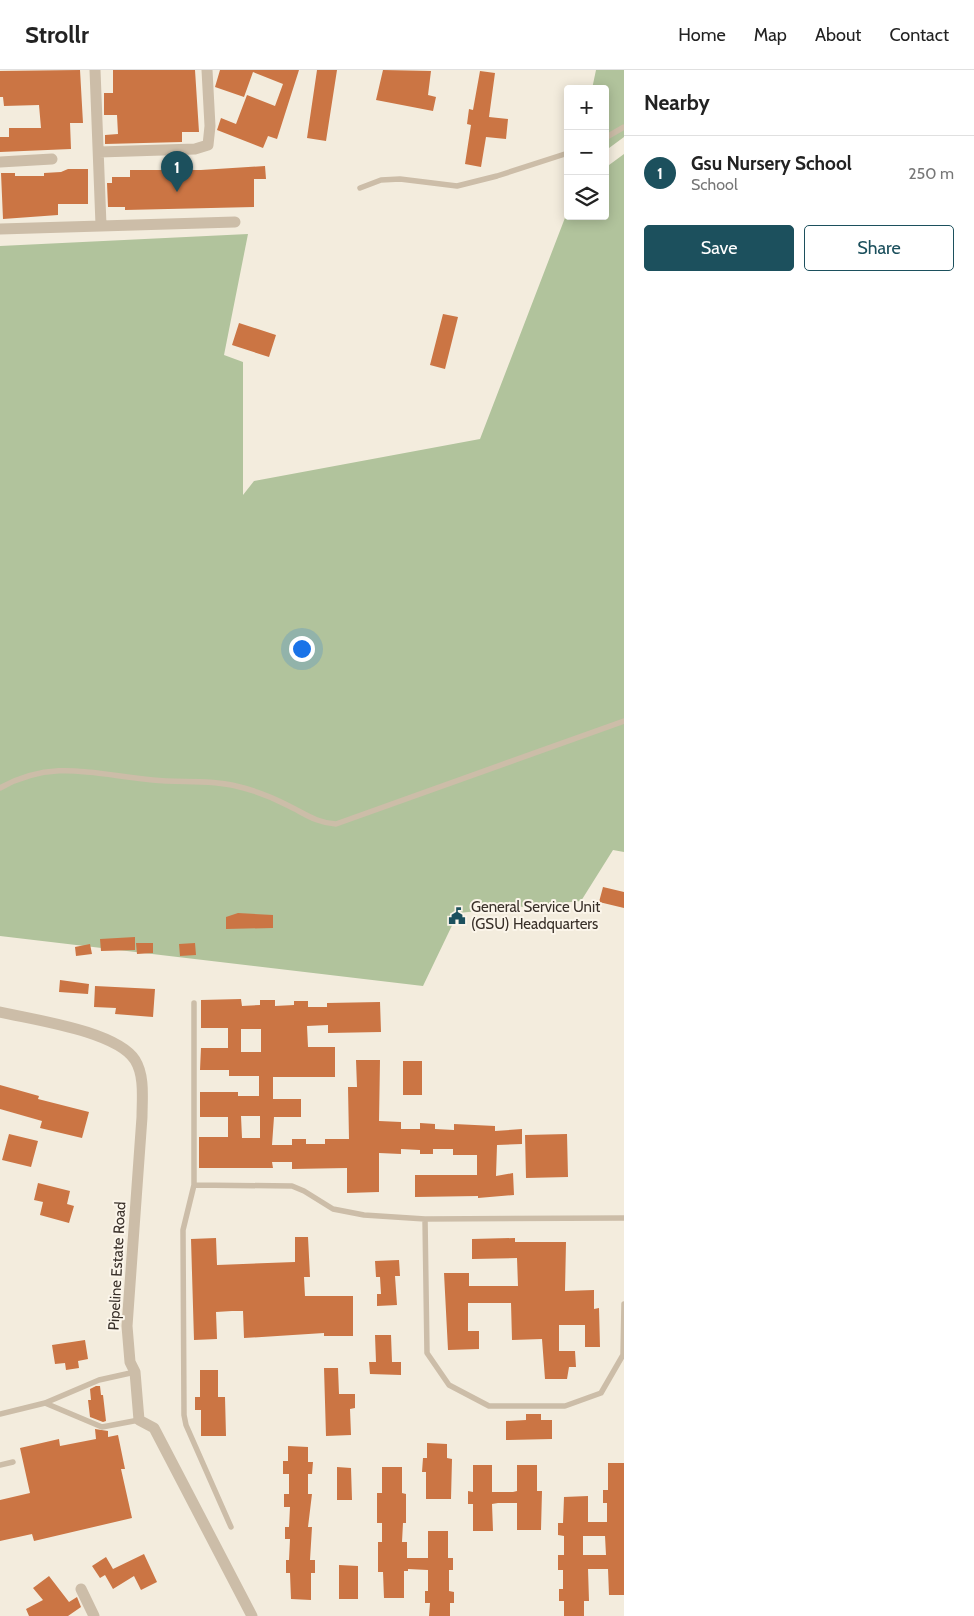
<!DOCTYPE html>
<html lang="en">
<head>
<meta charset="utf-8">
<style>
	body { margin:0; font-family:Cabin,sans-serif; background:#f2f2f2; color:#222 }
	.controls { position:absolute; right:15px; top:15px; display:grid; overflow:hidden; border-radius:5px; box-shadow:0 2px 12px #0003 }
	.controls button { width:45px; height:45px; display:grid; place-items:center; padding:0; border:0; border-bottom:1px solid #e0e0e0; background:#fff; color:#222; font:25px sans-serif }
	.you { position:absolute; left:301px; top:578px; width:18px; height:18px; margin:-12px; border:4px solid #fff; border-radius:50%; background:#1a73e8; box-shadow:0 0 0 8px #1a73e833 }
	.badge { display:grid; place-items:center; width:32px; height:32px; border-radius:50%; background:#1c505d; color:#fff; font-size:16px; font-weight:700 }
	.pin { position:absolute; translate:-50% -41px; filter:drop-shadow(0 1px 2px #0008) }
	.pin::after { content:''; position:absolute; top:26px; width:18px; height:15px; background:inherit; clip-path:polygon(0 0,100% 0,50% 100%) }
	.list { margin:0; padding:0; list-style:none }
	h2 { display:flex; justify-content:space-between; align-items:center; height:65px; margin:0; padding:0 20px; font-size:21px }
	h2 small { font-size:16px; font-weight:400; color:#767676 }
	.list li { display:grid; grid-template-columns:32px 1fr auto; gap:15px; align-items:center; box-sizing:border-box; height:75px; padding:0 20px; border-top:1px solid #e0e0e0 }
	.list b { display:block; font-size:19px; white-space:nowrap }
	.list p { margin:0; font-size:16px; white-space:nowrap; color:#767676 }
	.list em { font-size:16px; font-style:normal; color:#767676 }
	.actions { display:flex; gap:10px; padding:15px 20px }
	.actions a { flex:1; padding:11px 0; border:1px solid #1c505d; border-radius:5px; text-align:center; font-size:18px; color:#1c505d }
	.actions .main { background:#1c505d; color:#fff }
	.icon { flex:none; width:28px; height:28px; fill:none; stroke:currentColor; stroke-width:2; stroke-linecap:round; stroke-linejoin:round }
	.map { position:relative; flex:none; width:624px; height:1546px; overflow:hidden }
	header { display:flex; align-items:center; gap:30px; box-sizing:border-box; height:70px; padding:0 25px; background:#fff; border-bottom:1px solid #e0e0e0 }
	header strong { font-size:24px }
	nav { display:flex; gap:28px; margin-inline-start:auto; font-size:18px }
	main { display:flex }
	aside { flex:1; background:#fff }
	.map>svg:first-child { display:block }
</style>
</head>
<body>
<header>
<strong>Strollr</strong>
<nav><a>Home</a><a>Map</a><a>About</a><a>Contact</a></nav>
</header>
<main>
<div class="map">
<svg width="624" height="1546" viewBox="0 0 624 1546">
	<rect width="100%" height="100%" fill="#f3ecdd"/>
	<path fill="#b1c39c" d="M596,0H624V67L605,81V19H592Z
		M624,84V782L613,780L581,831L458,843L423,916L0,866V176L248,164L224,285L243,292V425L254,411L480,369L568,140V146H605V98Z"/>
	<path fill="#cb7544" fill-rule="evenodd" d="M80,0L83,53H70L71,79L0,82V67H9V58H41L39,35L4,36L3,27H0V1Z
		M113,0H195L199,62H182V72L105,74V65L118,64L117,45H104V23H113Z
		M220,0H299L277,69L268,66L263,78L217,60L221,48L236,54L247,25L275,36L283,14L253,2L244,27L215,17Z
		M317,0H337L326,71L307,68Z
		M383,0L431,1L428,25L436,27L433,41L376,30Z
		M480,1L495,3L489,47L508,49L506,69L486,67L481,97L465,94L471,55L467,54L469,39L473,40Z
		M265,96L266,109H254V137L125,140V137H108L107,113H112V107H130V100H201Z
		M68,99H88V134H58V145L3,149L1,103H15V106H44V103L61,102Z
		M443,244L458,247L445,299L430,295Z
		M239,253L276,265L269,287L232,275Z
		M603,817L624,822V838L599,832Z
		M238,843L273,845V858L226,859V847Z
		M135,867V880L101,881L100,869Z
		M136,873H153V883L137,884Z
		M195,873L196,885L180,886L179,874Z
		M90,874L92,884L76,886L75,877Z
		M60,910L89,914L88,924L59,922Z
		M95,916L155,919L153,947L115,944L116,938L94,937Z
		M241,929L242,936L260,935V930H275V936L294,935V931H308V937H327V933L380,932L381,962L328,963V955L307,956L308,977H335V1007H273V1029H301V1047H274L272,1075H292V1069H306V1074H325V1069H349L348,1017H357L356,990H380L379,1051L401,1052V1059H420V1053L435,1054V1059L454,1060V1054L495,1056V1061L522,1059V1074L497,1075L496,1106L513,1103L514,1125L478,1128V1126L415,1127V1105H477V1085H453V1079H433V1084H420V1080L401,1079V1084L379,1083V1122L347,1123V1098L292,1099V1092H272L273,1098H199V1067H228V1047H200V1022H238V1026H259V1006H229V1000H200L201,978H228V958H201V930ZM241,959H261V982H241ZM241,1046H260V1068H242Z
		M403,991H422V1025H403Z
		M0,1015L39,1026L38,1029L89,1042L82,1068L40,1058L42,1051L0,1039Z
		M9,1064L38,1071L31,1097L2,1090Z
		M567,1064L568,1107L526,1108L525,1065Z
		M38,1113L70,1121L67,1134L74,1136L69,1153L40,1145L43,1132L34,1130Z
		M295,1167H308L310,1207H304L305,1226H353V1266H324V1263L244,1268L243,1241H232L216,1242L217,1269L194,1270L191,1169L216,1168L217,1195L295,1192Z
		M515,1168V1172H566L565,1221L594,1220V1239L599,1238L600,1277H585V1255H559V1281H575L576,1297H569L567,1309H545L542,1269L512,1270L511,1233H468V1261H479V1279L448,1280L444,1203H469V1216H518L517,1188L472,1189V1169Z
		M399,1190L400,1206H395L397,1235L377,1236V1224H381L380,1207H376L375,1191Z
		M375,1265H391L392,1292H401V1305L370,1304L369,1292H376Z
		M85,1270L88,1289L78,1291L79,1298L66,1300L65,1293L55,1294L52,1275Z
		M324,1298H338L339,1324H355V1338L350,1339L351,1365L326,1366Z
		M200,1300H218V1327H225L226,1366H201V1340H195V1327H200Z
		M96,1316H100L101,1325H103L106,1351L103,1352L90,1347L88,1330H91L90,1319Z
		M526,1344H541V1350H552V1369L506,1370V1351L526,1350Z
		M95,1359L108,1361V1367L118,1365L125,1399H121L132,1448L34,1471L32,1464L0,1471V1430L30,1423L20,1378L59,1369L60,1376L96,1369Z
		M427,1373L447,1374V1388L452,1389L451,1429H426V1402H422L423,1388H427Z
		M288,1376L308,1377V1392H313L312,1404H308V1424H312L308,1457H312L310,1490H315V1503H311V1530L291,1529L290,1503H286V1490H289L290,1469H285V1457H289L290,1437H284V1424H289V1404H283V1391H288Z
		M608,1393H624V1525H609L608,1499H588L589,1531H584V1546H564V1531H559V1519H563V1500H558V1485H564V1466L558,1465V1453H563L564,1427L588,1426V1452H607V1433H603V1420H608ZM583,1466H605L606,1485H583Z
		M473,1395H492V1422H513L517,1421V1395H537V1421H542L541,1460H517V1433H498L492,1434L493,1461H473V1434H468V1421L473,1422Z
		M337,1397L351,1398L352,1430H337Z
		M382,1397H402V1423L406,1424V1453H403L402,1472H407V1488H428V1461H448V1488H453V1500H449V1521L454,1522V1533H450V1546H429L430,1533H425V1521H428V1500L408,1499V1501H404V1528H384L383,1502H378V1472H382V1453H377V1423H382Z
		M144,1484L157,1512L141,1520L134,1506L113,1519L105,1505L100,1508L92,1496L106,1487L113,1499Z
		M339,1495L358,1496V1529H339Z
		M49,1506L69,1532L77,1527L81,1537L68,1546H29L26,1539L43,1530L33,1518Z"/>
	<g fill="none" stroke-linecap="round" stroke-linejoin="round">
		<path stroke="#ccbda8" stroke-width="5.5" d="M605,68L624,57
			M360,118L381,110L400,109L457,116L497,106L568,83
			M0,718C54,688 96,705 153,710C180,713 209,709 236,716C253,720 272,727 287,735C304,743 316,753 336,754L624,651
			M194,933V1115L183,1160L184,1345L186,1355L231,1457
			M194,1115L292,1116L304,1121L333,1139L364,1145L425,1149L624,1148
			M425,1149L427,1283L449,1315L489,1336H565L601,1323L623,1285L624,1234
			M45,1333L102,1357L139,1350
			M0,1344L45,1333L99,1310L135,1302
			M0,1395L13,1392"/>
		<path stroke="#ccbda8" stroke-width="11" d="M95,0L101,155
			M99,82L195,79L208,75L210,56L207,0
			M0,92L52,89
			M0,159L235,152
			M0,942C34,950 116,961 135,990C145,1006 142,1029 142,1047L127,1256L130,1292L135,1302L139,1350L154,1358L252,1546
			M81,1519L94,1546"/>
	</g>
	<defs>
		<g id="civic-bare" transform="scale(1.35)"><path d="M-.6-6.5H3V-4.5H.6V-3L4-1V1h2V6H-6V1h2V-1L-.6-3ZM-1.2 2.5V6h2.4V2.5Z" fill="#1c505d" stroke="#fbf5ea" stroke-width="2.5" paint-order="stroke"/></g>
	</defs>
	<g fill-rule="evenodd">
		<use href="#civic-bare" x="457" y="846"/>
	</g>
	<g text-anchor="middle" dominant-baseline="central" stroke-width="4" stroke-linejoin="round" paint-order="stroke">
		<g font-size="15" fill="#393029" stroke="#fbf5ea" text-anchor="start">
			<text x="471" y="837">General Service Unit<tspan x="471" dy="17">(GSU) Headquarters</tspan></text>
		</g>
		<g font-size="15" fill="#393029" stroke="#fbf5ea">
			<text transform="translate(117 1196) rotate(-87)">Pipeline Estate Road</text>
		</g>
	</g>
</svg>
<div class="controls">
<button>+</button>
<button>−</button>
<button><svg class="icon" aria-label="layers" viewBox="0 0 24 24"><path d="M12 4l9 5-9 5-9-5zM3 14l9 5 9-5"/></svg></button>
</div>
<div class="you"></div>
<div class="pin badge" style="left:177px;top:122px">1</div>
</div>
<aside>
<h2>Nearby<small></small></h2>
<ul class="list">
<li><span class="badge">1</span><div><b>Gsu Nursery School</b><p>School</p></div><em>250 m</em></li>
</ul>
<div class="actions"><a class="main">Save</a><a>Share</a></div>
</aside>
</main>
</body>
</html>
